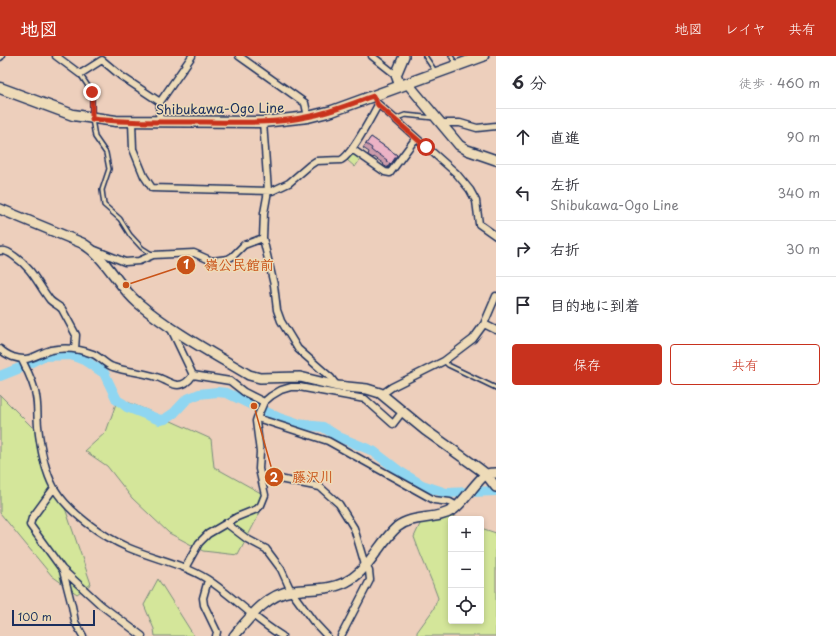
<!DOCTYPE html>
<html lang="ja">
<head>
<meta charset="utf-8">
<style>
	body { margin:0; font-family:"Playpen Sans","Klee One",sans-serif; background:#f7f7f7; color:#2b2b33 }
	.controls { position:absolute; right:12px; bottom:12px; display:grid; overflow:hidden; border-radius:4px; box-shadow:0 2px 6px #0003 }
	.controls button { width:36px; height:36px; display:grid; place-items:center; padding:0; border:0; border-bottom:1px solid #e1e1e2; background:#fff; color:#2b2b33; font:20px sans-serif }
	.scale { position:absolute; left:12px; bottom:10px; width:83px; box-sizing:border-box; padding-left:4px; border:2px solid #1b2f5e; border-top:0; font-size:11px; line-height:14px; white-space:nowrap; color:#1b2f5e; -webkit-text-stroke:3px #eedbb8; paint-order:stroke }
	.stop { position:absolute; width:12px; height:12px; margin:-9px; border:3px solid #c8321e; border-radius:50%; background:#fff }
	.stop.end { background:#c8321e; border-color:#fff; box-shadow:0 1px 4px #0008 }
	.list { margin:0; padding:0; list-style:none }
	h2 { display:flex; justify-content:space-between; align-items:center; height:52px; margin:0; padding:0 16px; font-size:17px }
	h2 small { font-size:13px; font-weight:400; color:#7c7c81 }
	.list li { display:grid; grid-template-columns:26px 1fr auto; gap:12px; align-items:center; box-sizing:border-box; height:56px; padding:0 16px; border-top:1px solid #e1e1e2 }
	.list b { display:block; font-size:15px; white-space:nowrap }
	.list p { margin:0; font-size:13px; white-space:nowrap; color:#7c7c81 }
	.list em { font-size:13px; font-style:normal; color:#7c7c81 }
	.actions { display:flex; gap:8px; padding:12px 16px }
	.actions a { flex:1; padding:9px 0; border:1px solid #c8321e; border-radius:4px; text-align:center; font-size:14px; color:#c8321e }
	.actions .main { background:#c8321e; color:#fff }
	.icon { flex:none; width:22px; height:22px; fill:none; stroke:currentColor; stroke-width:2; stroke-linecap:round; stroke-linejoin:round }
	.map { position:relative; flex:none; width:496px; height:580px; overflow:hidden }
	header { display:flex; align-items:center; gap:24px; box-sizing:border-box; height:56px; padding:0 20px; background:#c8321e; color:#fff }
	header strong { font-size:19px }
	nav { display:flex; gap:22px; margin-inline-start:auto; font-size:14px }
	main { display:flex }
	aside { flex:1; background:#fff }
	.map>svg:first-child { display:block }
</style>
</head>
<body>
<header>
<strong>地図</strong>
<nav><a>地図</a><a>レイヤ</a><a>共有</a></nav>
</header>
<main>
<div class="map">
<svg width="496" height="580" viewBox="0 0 496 580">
	<rect width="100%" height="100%" fill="#edcfbc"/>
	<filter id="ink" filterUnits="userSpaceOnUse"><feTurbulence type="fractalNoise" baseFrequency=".025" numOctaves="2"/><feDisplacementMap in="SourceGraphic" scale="8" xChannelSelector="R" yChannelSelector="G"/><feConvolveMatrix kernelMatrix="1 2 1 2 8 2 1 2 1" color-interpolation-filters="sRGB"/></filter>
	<g filter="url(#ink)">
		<path fill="#d4e69a" stroke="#788a7c" d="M356,98L361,102L355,111L347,104L352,99Z
			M0,339L34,373L65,452L91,528L77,538L52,520L0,457Z
			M118,342L149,355L211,383L214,411L268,441L238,499L203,495L169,477L132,442L107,410L85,395L106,376Z
			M435,455L459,463H451V565H481V472L496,477V580H417V576L433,554L438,542C431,521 421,502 414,481L422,464Z
			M158,523L194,580H155L154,573L144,549Z"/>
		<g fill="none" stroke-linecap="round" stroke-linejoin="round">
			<path stroke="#8fd6f1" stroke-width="10" d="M0,320L20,312L43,300L71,299L84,304L104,317L117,344L122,347L127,351L160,364L165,363L174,357L187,343L199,338L217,336L227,337L279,362L297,368L323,371L339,381L373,395L399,415L422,429L446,437L496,435"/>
			<g stroke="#1b2f5e" stroke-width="6">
				<path id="lane" d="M425,0L435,15
					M451,0L456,8
					M80,18L92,36V63L95,81L106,97L109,113L102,134L104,149L120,163L130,179L142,192L153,199
					M395,63L405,59L434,62
					M444,305L448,309L496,332"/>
			</g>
			<g stroke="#1b2f5e" stroke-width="9">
				<path id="street" d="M56,0L80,18L102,4L121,20L160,46
					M239,0L305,47L308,61
					M372,0L396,19
					M0,1L1,0
					M377,47L456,117L470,134L476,145L479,168L496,180
					M132,66L133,93L144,120L152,132L272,135L289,127L310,109L316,105L341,104C352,99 371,61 378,49
					M159,66L160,46L192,0
					M263,66L268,135L264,157L263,182L274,229L277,254L281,265L298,293L331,322L337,330
					M441,67H460L477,72L496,70
					M352,93L385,116L390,117L416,82
					M95,194L125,206L139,205L153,199L194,197L212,205L228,203L233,200L244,189L263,182
					M0,195C6,194 10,197 14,200C33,213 37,227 50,244C54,248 58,249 62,253L76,279L75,293
					M484,268L496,274
					M0,293C4,297 8,299 13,301C30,307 36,298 51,294C64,291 80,293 93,298C100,301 106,309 113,311C130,317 148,316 164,324C169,326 172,329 178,329C185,329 189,325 193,319L171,273
					M22,304C28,316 34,327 36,340C38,350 37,360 38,370C40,389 45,415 54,432C69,457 102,480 129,492C155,503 183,508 207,523C233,540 255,564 282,580
					M193,319L230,325L244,336L264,346
					M382,338L392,331L444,305L473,283L484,268L496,240
					M257,362L328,385L434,444L450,446L457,450
					M261,421H269L320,431L339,448L354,472L365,509L369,515L370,524L341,580
					M54,432L32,462L30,469L62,513L101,549L142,580
					M226,467L247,483L266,493L281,513L291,535L313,565L327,580
					M185,512L199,487L208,478L237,461L257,453L261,449L265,439L259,413L260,396L256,365L257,362L264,346L271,340L281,334L291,331H299L365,343L393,368L403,355
					M63,515L72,550L75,566L83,580
					M208,524L203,542L204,549L217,576L216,580"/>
			</g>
			<g stroke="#1b2f5e" stroke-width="12">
				<path id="secondary" d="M408,28L459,89L467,94L496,104
					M400,30L396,19L404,0
					M0,153L82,187C106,201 117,229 138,247C171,275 212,297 249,319L260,322L300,321L337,330L367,333L380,337L425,374L478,412L486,418L496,431
					M234,580C249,562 267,538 292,535C312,532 333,535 351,523C369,512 380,486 397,471C413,458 437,465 454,453C465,445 478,422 487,418C490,417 493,417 496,417"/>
			</g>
			<g stroke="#1b2f5e" stroke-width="13">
				<path id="primary" d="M0,32L73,59L116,65L263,66L308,61L332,55L483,0"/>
			</g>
			<use href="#lane" stroke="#eedbb8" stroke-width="3"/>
			<use href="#street" stroke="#eedbb8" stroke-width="6"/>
			<use href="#secondary" stroke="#eedbb8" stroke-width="9"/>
			<use href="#primary" stroke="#eedbb8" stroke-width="10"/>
		</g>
		<path fill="#cb9aaa" stroke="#1b2f5e" d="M371,81L397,99L388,112L383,109L384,108L374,101L373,102L368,99L369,96L363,92Z"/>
		<path fill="#a57d8b" stroke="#1b2f5e" d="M397,99L388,112H387L390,108Z"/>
		<path fill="#ecb3c6" stroke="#1b2f5e" d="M371,81L397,99L391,108L386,105L387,104L377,97L376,98L371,94L372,92L366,88Z"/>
	</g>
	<g fill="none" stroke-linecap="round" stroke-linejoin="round" filter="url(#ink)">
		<path stroke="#c8321e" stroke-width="5" d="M92,36V63C130,67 168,66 205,66C239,66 273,68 306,61C329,57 351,48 373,40L378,49L426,91"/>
	</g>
	<g text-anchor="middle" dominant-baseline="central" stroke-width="3" stroke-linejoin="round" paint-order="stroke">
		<g font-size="13" fill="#1b2f5e" stroke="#eedbb8">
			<text transform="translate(220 52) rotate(-1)">Shibukawa-Ogo Line</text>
		</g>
	</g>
	<path fill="none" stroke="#c95318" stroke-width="1.5" d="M126 229L186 209M254 350L274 421"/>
	<g fill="#c95318" stroke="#eedbb8" stroke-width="1.5">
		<circle cx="126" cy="229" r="4"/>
		<circle cx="254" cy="350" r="4"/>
		<circle cx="186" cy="209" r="10"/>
		<circle cx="274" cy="421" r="10"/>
	</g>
	<g font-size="12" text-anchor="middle" font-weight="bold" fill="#fff">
		<text x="186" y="213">1</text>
		<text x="274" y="426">2</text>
	</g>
	<g font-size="14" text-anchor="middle" font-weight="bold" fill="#c95318" stroke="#eedbb8" stroke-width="3" stroke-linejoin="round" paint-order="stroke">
		<text x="239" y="214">嶺公民館前</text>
		<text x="313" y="426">藤沢川</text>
	</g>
</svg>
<div class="controls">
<button>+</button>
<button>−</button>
<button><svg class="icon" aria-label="locate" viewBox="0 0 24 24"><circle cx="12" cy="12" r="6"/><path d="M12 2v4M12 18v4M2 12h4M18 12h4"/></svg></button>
</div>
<div class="scale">100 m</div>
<div class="stop" style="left:426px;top:91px"></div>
<div class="stop end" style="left:92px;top:36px"></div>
</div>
<aside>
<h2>6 分<small>徒歩 · 460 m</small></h2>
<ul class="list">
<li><svg class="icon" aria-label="ahead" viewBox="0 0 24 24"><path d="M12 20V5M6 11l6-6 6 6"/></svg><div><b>直進</b></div><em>90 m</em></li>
<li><svg class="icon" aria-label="left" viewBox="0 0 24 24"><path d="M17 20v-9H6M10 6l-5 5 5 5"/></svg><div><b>左折</b><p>Shibukawa-Ogo Line</p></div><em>340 m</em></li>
<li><svg class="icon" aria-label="right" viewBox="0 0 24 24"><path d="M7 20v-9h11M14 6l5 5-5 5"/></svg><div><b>右折</b></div><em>30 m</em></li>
<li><svg class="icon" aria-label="arrive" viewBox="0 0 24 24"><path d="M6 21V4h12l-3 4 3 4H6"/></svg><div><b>目的地に到着</b></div></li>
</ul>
<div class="actions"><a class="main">保存</a><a>共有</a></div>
</aside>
</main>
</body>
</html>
